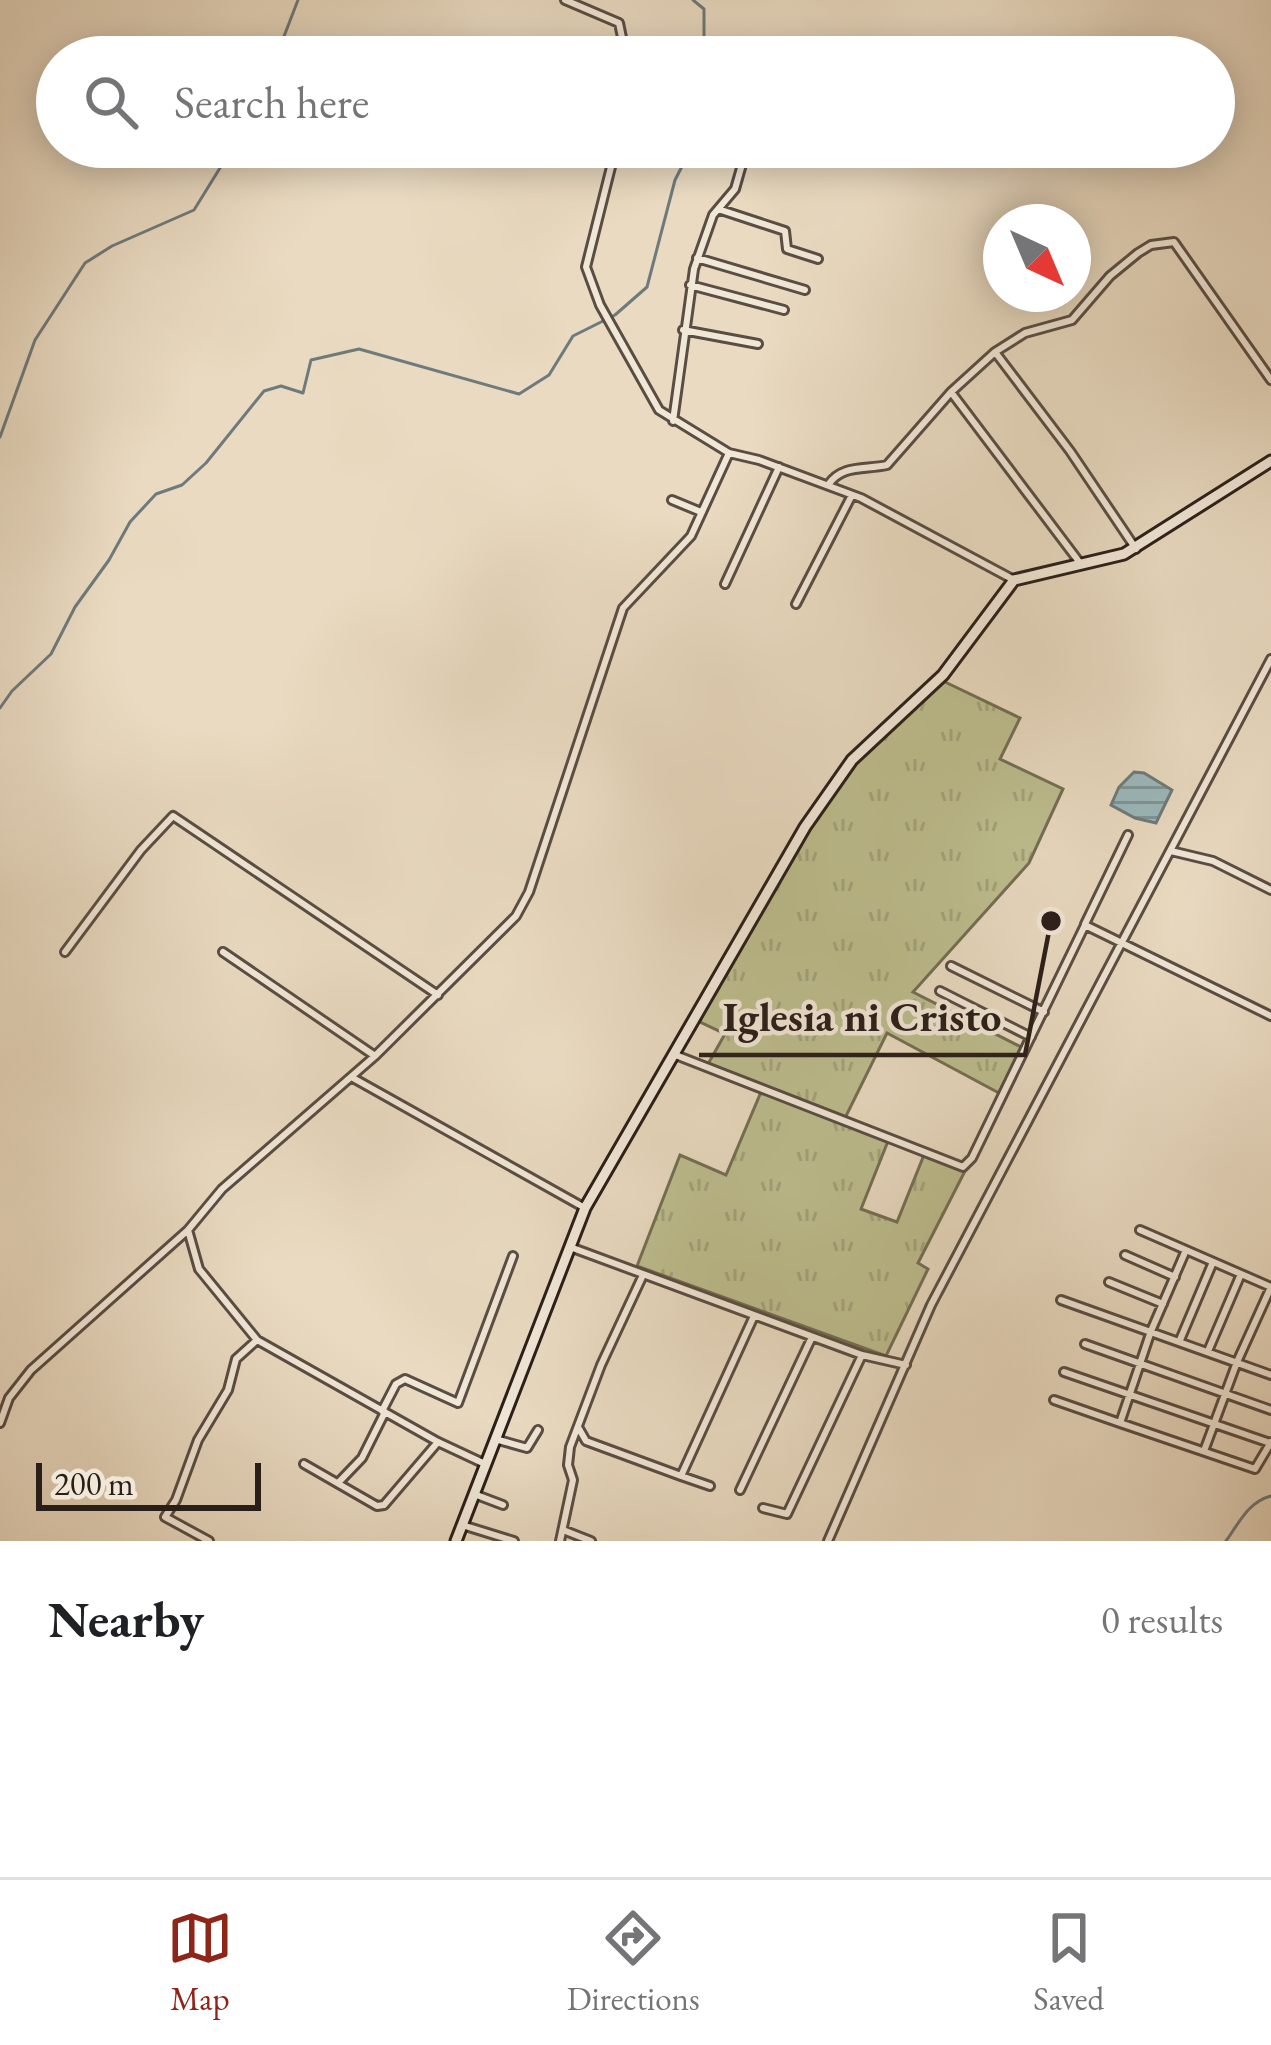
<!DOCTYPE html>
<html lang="en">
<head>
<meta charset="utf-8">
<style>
	body { margin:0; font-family:"EB Garamond",serif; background:#f6f6f6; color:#202124 }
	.compass { position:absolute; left:983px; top:204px; width:108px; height:108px; border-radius:50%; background:#fff; box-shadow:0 6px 30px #0003; rotate:136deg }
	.scale { position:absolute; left:36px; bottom:30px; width:225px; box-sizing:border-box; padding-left:12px; border:6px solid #2a1e19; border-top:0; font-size:33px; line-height:42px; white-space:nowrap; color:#2a1e19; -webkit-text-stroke:9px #f1e7d7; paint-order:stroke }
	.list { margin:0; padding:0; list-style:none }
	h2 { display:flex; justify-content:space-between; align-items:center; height:156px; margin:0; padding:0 48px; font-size:51px }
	h2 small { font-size:39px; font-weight:400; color:#757577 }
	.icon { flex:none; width:66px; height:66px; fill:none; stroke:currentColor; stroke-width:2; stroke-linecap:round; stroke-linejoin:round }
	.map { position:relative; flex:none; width:1271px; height:1541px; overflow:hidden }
	.search { position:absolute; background:#fff; box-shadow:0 6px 30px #0003; left:36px; right:36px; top:36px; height:132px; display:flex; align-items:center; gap:30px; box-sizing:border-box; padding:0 42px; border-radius:66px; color:#757577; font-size:45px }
	.sheet { height:336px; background:#fff }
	nav { display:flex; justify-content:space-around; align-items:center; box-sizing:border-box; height:168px; border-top:3px solid #e0e0e0; background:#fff; font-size:33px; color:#757577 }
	nav a { display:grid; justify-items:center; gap:6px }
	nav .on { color:#8f2418 }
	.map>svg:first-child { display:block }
</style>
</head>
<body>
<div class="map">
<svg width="1271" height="1541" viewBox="0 0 1271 1541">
	<defs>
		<pattern id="grass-tufts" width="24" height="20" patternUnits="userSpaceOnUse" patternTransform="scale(3)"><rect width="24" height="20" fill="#bdbd8e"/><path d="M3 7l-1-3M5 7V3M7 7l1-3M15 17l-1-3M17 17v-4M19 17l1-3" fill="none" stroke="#a3a27a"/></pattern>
		<pattern id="water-rules" width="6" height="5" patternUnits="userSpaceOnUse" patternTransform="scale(3)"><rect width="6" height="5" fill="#9bb8bc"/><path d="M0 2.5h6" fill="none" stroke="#7f9598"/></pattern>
	</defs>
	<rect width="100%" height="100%" fill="#e9dac1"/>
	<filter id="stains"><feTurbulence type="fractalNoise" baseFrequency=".00167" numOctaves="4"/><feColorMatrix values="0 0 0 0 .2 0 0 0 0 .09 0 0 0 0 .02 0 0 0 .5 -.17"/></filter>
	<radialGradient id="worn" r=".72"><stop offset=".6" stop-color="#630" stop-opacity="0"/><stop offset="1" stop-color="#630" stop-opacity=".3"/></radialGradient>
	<path fill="url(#grass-tufts)" stroke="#746e54" stroke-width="3" d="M943,681L1020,718L1000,759L1063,789L1029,863L913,992L1023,1048L999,1093L887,1033L845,1118L708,1064L725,1034L698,1021L768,896L844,776L859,756Z
		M761,1092L888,1141L861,1209L897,1222L924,1155L965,1171L918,1263L928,1269L886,1356L637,1266L680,1155L726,1175Z"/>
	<path fill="url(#water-rules)" stroke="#6e7a7b" stroke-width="3" d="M1134,772L1144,773L1172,790L1156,823L1135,818L1111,805L1119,787Z"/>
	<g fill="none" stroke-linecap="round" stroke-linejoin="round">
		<path stroke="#6e7a7b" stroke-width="3" d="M693,0L704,9V36L714,57
			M276,57L298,0
			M0,437L35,340L85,263L112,246L194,210L233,147
			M0,708L12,691L51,654L75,607L109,560L130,522L156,494L182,485L206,463L264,391L281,386L303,393L311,360L359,349L519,394L549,375L573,336L615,315L647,287L675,180L692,147
			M1226,1541C1239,1523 1248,1502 1271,1496"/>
		<g stroke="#5a4d43" stroke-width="12">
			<path id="street" d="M565,0L619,23L626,57
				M537,50L554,57
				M616,147L586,267L600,305L659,410L729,453L759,460L861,498L1014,580
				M718,209L785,231L787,249L818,259
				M697,258L805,290
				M690,285L784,310
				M683,330L758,344
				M995,352L1070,451L1136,549
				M951,392L995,352L1025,333L1072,320L1110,276L1138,253L1151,245L1174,242L1271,380
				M673,421L694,269L713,215L735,189L747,147
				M828,485C842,464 865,470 887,465L951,392L1080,563
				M672,500L701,512
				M725,584L779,467
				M796,604L852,495
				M1171,851L1213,861L1271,890
				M1085,924L1128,835
				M65,952L141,850L173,816L438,995
				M223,952L375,1056
				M951,966L1044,1012
				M940,991L1031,1037
				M673,1054L963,1167L972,1158L1085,925L1271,1016
				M353,1078L585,1208
				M188,1230L199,1269L257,1340L438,1442L485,1464
				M1140,1230L1271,1287
				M570,1247L862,1355L906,1365
				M1186,1250L1151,1331L1120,1423L1255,1469L1271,1442
				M1125,1255L1175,1277
				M1109,1282L1163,1304
				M1061,1300L1271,1375
				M1180,1340L1213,1262
				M1085,1344L1271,1410
				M1208,1351L1241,1274
				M1064,1372L1270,1443
				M1054,1400L1120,1423
				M382,1411L396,1384L405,1379L458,1403L513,1256
				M0,1423L9,1398L31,1370L188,1230L222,1189L375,1056L516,916L529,892L623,608L691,536L729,453
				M578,1427L586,1441L681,1476L754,1316
				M495,1439L527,1448L538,1430
				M1204,1451L1237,1362L1271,1287
				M304,1464L377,1506L384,1505L438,1442
				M681,1476L710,1486
				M338,1483L362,1458L385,1412
				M740,1490L812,1337
				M474,1494L503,1505
				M763,1508L787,1514L862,1355
				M462,1525L514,1541
				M563,1530L591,1541
				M209,1541L165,1517L176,1500L198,1440L228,1390L236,1359L257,1340
				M560,1541L573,1480L568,1465L570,1447L601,1365L643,1275
				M828,1541L931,1305L1271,659"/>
		</g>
		<g stroke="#2a1e19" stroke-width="15">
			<path id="secondary" d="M456,1541L585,1208L805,827L852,760L943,675L1014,580L1124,554L1271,461"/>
		</g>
		<use href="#street" stroke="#f1e7d7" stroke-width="6"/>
		<use href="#secondary" stroke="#f1e7d7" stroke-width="9"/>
	</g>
	<path fill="none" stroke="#2a1e19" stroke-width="4.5" d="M1051 921L1025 1055H699"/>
	<circle fill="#2a1e19" stroke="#f1e7d7" stroke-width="4.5" cx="1051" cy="921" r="12"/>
	<g font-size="42" text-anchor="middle" font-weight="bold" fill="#2a1e19" stroke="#f1e7d7" stroke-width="9" stroke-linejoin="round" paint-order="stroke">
		<text x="862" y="1031">Iglesia ni Cristo</text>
	</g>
	<rect width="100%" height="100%" filter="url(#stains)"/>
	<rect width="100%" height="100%" fill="url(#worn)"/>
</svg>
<svg class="compass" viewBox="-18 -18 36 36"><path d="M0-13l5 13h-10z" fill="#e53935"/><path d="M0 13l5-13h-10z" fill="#757577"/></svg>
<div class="scale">200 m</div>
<div class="search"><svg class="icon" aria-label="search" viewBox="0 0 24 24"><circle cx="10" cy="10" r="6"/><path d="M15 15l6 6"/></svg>Search here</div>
</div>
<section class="sheet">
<h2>Nearby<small>0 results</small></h2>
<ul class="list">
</ul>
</section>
<nav>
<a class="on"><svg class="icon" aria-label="map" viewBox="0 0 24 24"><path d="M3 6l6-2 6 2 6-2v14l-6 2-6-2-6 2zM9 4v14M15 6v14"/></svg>Map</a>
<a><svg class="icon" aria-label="directions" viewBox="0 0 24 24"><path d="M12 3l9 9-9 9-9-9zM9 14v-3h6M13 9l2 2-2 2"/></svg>Directions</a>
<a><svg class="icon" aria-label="saved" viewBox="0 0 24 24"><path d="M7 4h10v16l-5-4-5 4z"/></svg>Saved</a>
</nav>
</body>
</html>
